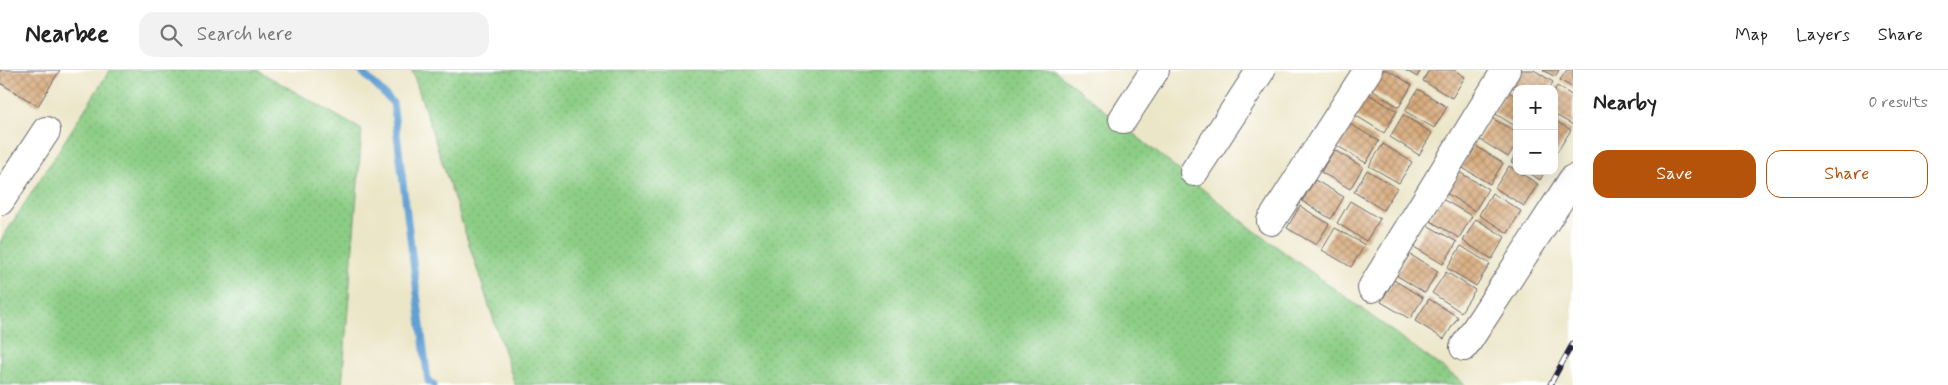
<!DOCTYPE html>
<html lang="en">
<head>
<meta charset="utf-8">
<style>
	body { margin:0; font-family:Mynerve,sans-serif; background:#f2f2f2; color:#222 }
	.controls { position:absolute; right:15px; top:15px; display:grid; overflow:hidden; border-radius:10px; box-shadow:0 5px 20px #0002 }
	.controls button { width:45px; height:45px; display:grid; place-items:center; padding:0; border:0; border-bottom:1px solid #e0e0e0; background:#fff; color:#222; font:25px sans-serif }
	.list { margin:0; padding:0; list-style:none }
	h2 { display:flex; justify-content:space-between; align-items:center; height:65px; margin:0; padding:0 20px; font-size:21px }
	h2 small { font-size:16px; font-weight:400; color:#767676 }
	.actions { display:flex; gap:10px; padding:15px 20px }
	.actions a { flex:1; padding:11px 0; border:1px solid #b45309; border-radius:15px; text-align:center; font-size:18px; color:#b45309 }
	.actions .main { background:#b45309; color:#fff }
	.icon { flex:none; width:28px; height:28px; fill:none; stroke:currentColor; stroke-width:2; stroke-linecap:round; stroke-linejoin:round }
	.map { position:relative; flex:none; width:1573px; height:315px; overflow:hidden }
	header { display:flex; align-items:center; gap:30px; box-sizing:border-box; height:70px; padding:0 25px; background:#fff; border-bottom:1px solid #e0e0e0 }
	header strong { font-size:24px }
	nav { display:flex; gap:28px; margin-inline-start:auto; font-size:18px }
	.search { width:350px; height:45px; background:#f2f2f2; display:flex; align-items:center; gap:12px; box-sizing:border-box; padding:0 18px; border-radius:15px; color:#767676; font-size:19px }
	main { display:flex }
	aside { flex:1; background:#fff }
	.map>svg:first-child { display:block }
</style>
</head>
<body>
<header>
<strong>Nearbee</strong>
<div class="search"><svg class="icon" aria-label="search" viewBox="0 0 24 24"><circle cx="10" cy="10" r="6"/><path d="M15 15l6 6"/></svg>Search here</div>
<nav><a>Map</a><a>Layers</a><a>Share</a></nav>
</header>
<main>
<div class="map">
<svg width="1573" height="315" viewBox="0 0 1573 315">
	<defs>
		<pattern id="grass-dots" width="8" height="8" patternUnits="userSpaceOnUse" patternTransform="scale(1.25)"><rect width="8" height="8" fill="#8ccd85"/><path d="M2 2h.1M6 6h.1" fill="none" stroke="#78b074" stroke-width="1.8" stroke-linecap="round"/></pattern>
		<pattern id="building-cross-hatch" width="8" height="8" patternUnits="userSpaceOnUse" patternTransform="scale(1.25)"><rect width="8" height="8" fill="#d7aa7b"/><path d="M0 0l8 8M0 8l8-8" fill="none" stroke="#ae8a66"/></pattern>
	</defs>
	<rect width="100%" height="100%" fill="#fff"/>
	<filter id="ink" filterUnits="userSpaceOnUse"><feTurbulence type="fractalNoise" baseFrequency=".02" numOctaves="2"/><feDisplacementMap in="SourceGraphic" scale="10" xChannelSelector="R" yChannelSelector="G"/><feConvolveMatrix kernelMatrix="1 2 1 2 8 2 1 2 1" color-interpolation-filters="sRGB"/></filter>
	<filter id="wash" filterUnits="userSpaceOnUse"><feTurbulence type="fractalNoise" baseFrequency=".0096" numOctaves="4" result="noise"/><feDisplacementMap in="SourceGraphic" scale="20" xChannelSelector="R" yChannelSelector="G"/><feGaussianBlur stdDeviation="1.12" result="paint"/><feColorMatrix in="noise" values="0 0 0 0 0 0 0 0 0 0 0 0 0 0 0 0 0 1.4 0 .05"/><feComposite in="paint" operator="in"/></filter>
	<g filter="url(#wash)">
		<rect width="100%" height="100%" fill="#ece6c8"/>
		<path fill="url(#grass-dots)" stroke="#577860" d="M110,0H257L362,60L342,315H0V172Z
			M412,0H1054L1255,161L1466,315H515Z"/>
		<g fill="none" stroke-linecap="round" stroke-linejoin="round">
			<path stroke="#62a0d4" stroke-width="7" d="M360,0L393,33L428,311L434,315"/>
		</g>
		<g id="blocks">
			<path fill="url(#building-cross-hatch)" d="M0,0H60L38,36L0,13Z
				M1382,0H1388L1412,15L1399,37L1370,19Z
				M1405,0H1421L1417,7Z
				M1429,0H1454L1465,7L1452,28L1423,11Z
				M1520,0H1534L1553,12L1549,19L1517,20L1510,16Z
				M1543,0H1559L1555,7Z
				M1567,0H1573V18L1560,10Z
				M1557,16L1573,26V55L1554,44V21Z
				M1418,19L1447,37L1434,58L1405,41Z
				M1507,21L1517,27V57L1494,43Z
				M1368,24L1397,41L1384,63L1355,45Z
				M1403,45L1432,63L1419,85L1390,67Z
				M1492,48L1517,63V73L1508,87L1479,69Z
				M1554,50L1571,60L1557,82L1554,80Z
				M1350,54L1379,71L1366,93L1336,75Z
				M1383,74L1412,92L1399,113L1369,96Z
				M1474,75L1503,93L1490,114L1461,97Z
				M1334,80L1363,97L1350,119L1321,102Z
				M1517,82V95L1511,92Z
				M1509,96L1538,114L1524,136L1495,118Z
				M1367,100L1397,118L1383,140L1354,122Z
				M1526,101H1545L1540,110Z
				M1459,102L1488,119L1475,141L1446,123Z
				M1315,110L1344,127L1331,149L1302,131Z
				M1492,123L1521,141L1508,163L1479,145Z
				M1442,129L1472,146L1459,168L1429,150Z
				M1350,131L1380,149L1366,171L1337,153Z
				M1300,136L1329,154L1316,175L1287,158Z
				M1476,149L1505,167L1492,189L1463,171Z
				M1427,155L1457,172L1443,194L1414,177Z
				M1335,158L1365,175L1351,197L1322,180Z
				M1461,176L1490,194L1476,216L1447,198Z
				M1409,184L1438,201L1425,223L1396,205Z
				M1446,202L1475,220L1461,242L1432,223Z
				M1394,210L1423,228L1410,249L1381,232Z
				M1429,229L1458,247L1444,269L1415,251Z"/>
		</g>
	</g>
	<g filter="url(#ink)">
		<use href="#blocks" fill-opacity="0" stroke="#69676c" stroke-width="1"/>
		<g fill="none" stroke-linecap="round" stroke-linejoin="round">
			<g stroke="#69676c" stroke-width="30">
				<path id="minor" d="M1123,49L1155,0
					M1194,102L1261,0
					M0,131L46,61
					M1271,151L1368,0
					M1372,218L1506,0
					M1464,277L1573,109"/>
			</g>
			<use href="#minor" stroke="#fff" stroke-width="28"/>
			<g stroke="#22223b" stroke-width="5.5">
				<path id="rail" d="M1550,315L1573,273"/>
			</g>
			<use href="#rail" stroke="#fff" stroke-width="4" stroke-dasharray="11" stroke-linecap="butt"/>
		</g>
	</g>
</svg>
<div class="controls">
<button>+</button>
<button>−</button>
</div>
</div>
<aside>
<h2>Nearby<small>0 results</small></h2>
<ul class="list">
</ul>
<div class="actions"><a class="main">Save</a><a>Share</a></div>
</aside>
</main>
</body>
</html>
